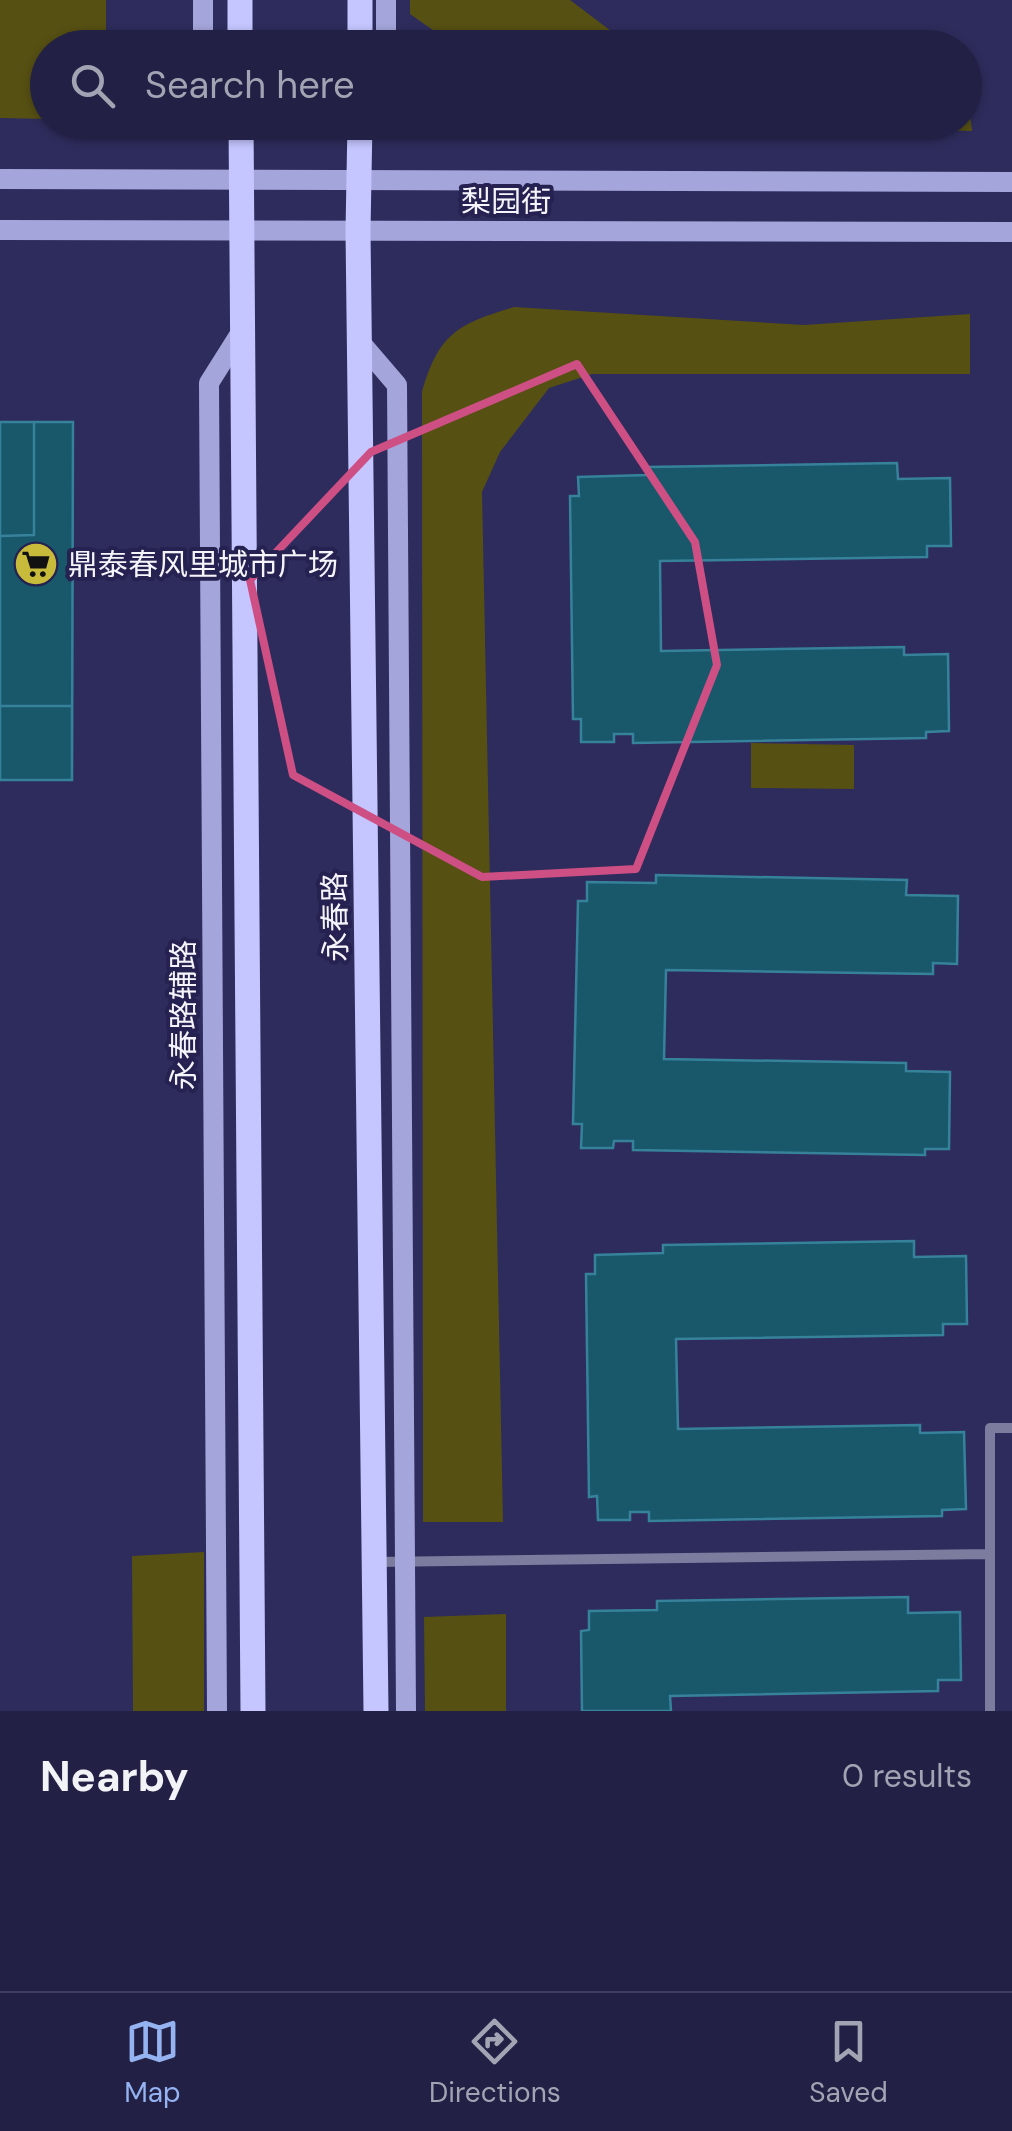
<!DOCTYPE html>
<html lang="en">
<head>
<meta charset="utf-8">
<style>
	body { margin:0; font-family:"DM Sans","Noto Sans SC",sans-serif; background:#2e2e50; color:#f1f3f6 }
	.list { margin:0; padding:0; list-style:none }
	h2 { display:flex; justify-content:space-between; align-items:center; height:130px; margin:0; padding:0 40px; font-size:42px }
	h2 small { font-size:32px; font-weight:400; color:#a2a3b3 }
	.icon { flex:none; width:55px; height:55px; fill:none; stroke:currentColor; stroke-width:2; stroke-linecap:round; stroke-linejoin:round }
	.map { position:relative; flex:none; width:1012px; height:1711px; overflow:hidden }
	.search { position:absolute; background:#222145; box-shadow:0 2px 8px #0004; left:30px; right:30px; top:30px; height:110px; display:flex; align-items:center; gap:25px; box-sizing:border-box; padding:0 35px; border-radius:55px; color:#a2a3b3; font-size:38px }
	.sheet { height:280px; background:#222145 }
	nav { display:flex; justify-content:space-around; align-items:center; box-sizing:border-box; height:140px; border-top:2px solid #3f3e5e; background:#222145; font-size:28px; color:#a2a3b3 }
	nav a { display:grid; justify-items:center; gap:5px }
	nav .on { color:#95b2f1 }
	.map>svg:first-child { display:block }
</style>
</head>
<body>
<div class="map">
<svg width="1012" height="1711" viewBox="0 0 1012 1711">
	<rect width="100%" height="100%" fill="#2e2c5c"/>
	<path fill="#575013" d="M0,0H106V47L48,48L47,119L0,118Z
		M410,0H570L615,34L655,47H457L410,14Z
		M964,65L972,131L852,128L840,123L964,122Z
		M514,307L804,325L970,314V374H592L549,388L500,452L482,492L503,1522H423L422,392C439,333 458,324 514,307Z
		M751,743L854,745V789L751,788Z
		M204,1552V1711H133L132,1556Z
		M506,1614V1711H425L424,1617Z"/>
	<path fill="#19576b" stroke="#37829b" stroke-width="2.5" d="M0,422H73L72,780H0Z
		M0,422H34V535L0,536Z
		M897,463L898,479L950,478L951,546H927V557L660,561L661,651L904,647V655L948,654L949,731L926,732V738L633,743V734H614V742H581V719H573L570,496H579L578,477L647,475V467Z
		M0,706H72V780H0Z
		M656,875L907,880L906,895L958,896L957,964L933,963V974L666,970L664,1059L906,1063V1071L950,1072L949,1149H925V1155L633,1150V1141H614L613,1148H581L582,1124H573L578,901H587V882L656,883Z
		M914,1241V1257L966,1256L967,1324H943V1335L676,1339L678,1429L920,1425V1433L964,1432L966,1509L942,1510V1516L649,1521V1512H630V1520H598L597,1496L589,1497L586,1274H595V1255L663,1253V1245Z
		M908,1597V1613L960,1612L961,1680H938V1691L670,1696L671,1711H582L581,1631L589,1630V1611L657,1610V1601Z"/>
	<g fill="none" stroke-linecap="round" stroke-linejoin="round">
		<path stroke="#7b7c9e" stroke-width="10" d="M375,1562L989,1554
			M990,1711V1428H1012"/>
		<path stroke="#a4a5db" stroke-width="20" d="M203,0V48
			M386,0V48
			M0,179L1012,182
			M0,230L1012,232
			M361,343L397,385L406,1711
			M217,1711L209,383L243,329"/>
		<path stroke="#c5c6ff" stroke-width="25" d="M240,0V48
			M360,0V48
			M241,122L253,1711
			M360,122L358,231L376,1711"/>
	</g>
	<path fill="none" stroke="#ce4f83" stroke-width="8" stroke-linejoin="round" d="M577,364L695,542L717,665L636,869L482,877L293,775L250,580L371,452Z"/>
	<defs>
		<g id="supermarket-disc" transform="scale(2.25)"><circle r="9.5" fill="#c8bb3b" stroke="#252150"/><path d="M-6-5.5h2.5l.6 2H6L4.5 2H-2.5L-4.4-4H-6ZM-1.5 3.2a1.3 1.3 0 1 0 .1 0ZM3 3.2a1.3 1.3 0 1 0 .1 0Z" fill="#111"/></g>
	</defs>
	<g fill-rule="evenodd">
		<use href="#supermarket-disc" x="36" y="564"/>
	</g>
	<g text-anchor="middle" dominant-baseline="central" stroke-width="8" stroke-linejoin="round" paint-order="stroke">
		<g font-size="30" fill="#f4f4fa" stroke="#252150">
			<text x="506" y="201">梨园街</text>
			<text transform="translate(335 917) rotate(-91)">永春路</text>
			<text transform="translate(183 1015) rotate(-90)">永春路辅路</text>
		</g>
		<g font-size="30" fill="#f4f4fa" stroke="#252150" text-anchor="start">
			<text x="68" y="564">鼎泰春风里城市广场</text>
		</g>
	</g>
</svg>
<div class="search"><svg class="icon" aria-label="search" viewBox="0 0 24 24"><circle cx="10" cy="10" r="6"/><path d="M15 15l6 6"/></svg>Search here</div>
</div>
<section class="sheet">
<h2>Nearby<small>0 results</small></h2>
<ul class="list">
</ul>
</section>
<nav>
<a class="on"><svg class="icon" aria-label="map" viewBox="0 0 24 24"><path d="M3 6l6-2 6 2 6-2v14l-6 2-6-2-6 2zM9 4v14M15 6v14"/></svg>Map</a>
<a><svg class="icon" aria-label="directions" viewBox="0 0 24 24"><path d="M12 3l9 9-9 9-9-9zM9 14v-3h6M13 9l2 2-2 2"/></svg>Directions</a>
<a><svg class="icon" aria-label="saved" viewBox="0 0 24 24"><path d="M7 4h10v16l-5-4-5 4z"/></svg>Saved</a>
</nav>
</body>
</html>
